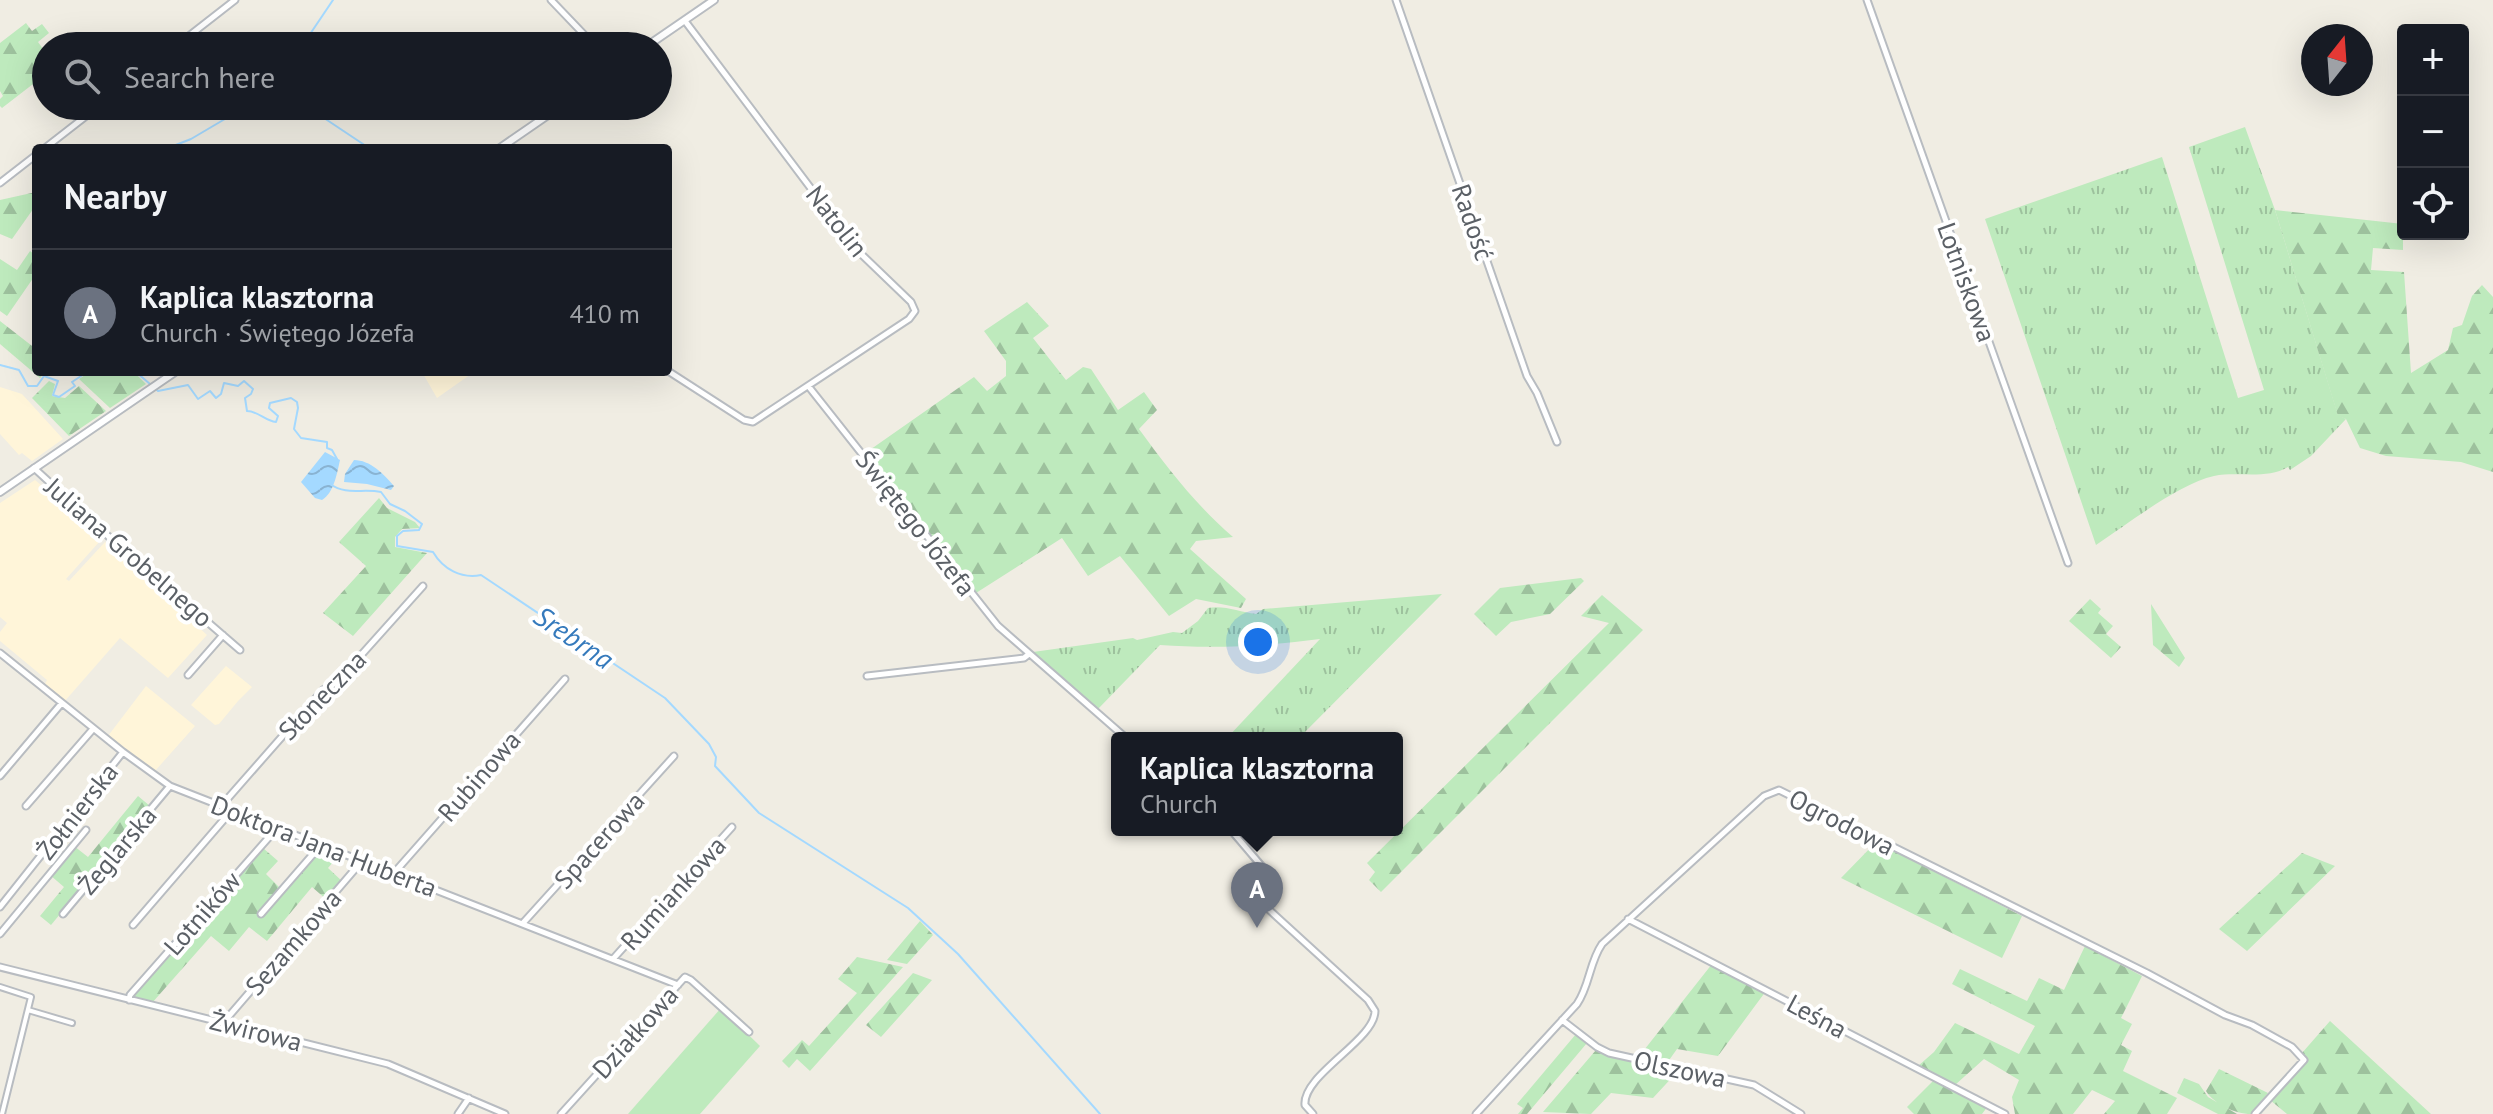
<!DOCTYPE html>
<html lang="en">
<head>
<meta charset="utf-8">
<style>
	body { margin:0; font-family:"PT Sans",sans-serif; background:#20242c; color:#f1f3f6 }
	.controls { position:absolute; right:24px; top:24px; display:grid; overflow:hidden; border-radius:8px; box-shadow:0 8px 32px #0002 }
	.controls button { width:72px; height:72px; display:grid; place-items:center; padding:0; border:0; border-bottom:2px solid #363941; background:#171b24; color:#f1f3f6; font:40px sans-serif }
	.compass { position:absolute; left:2301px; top:24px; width:72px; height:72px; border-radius:50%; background:#171b24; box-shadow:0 8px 32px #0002; rotate:17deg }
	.you { position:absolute; left:1258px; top:642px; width:28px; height:28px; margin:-20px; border:6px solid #fff; border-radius:50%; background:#1a73e8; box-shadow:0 0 0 12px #1a73e833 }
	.badge { display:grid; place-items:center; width:52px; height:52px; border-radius:50%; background:#fb2a1e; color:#fff; font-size:26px; font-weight:700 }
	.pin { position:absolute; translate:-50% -66px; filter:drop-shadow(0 2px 4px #0008) }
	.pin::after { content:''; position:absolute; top:42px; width:28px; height:24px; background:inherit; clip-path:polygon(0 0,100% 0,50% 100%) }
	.popup { position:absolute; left:1111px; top:732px; width:292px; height:104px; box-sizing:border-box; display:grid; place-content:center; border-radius:8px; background:#171b24; filter:drop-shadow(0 2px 6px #0005); font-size:26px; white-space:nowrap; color:#9ea1a6 }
	.popup b { font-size:30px; color:#f1f3f6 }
	.popup::after { content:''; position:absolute; left:50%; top:100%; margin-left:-16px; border:16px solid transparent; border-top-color:#171b24 }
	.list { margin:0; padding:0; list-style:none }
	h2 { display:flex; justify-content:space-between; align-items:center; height:104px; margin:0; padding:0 32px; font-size:34px }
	h2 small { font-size:26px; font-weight:400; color:#9ea1a6 }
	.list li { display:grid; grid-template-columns:52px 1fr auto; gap:24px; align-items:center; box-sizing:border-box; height:128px; padding:0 32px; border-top:2px solid #363941 }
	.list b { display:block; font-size:30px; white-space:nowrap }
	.list p { margin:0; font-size:26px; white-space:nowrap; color:#9ea1a6 }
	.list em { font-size:26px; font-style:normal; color:#9ea1a6 }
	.icon { flex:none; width:44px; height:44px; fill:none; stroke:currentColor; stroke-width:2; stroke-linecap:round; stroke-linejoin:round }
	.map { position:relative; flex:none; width:2493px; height:1114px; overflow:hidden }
	.search { position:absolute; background:#171b24; box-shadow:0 8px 32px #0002; left:32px; top:32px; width:640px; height:88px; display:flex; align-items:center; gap:20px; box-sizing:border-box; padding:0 28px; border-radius:44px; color:#9ea1a6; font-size:30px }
	.panel { position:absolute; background:#171b24; box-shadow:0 8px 32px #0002; left:32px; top:144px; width:640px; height:232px; border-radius:8px }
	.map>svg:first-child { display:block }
</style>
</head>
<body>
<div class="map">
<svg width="2493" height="1114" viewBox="0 0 2493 1114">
	<defs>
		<pattern id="grass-tufts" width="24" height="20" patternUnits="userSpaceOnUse" patternTransform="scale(2)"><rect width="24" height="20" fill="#beeabd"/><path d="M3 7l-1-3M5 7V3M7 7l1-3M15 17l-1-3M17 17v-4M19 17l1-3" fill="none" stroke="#9dc19d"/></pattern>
		<pattern id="forest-firs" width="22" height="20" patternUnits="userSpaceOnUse" patternTransform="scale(2)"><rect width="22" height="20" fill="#beeabd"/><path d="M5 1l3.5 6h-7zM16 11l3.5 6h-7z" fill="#9dc19d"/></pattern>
		<pattern id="water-waves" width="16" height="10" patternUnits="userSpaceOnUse" patternTransform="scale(2)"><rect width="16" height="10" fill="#a4d9ff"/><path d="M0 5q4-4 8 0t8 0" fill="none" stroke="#89b3d2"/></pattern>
	</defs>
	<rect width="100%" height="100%" fill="#f0ede3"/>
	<path fill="#fff5d9" d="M422,372H474L437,398Z
		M0,387L22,394L63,439L32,461L22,453L19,455L0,434Z
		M35,480L72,511L71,513L97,534L96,538L100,541L66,579L69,581L105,542L111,547L113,545L145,572L144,579L153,582L176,601L185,610L183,613L207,635L168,678L120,638L64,702L44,686L47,680L0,641V632L7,623L0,617V503Z
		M226,666L252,687L238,701L219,724L215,725L191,705Z
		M146,686L195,726L155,771L108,736Z"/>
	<path fill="url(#grass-tufts)" d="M2245,127L2275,210L2338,415L2346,419L2311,456L2290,470L2288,467C2266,480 2238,471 2214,476C2178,484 2128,524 2096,545L1985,219L2162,157L2238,398L2264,390L2189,147Z
		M1442,594L1299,738H1227L1320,639C1266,646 1215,649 1160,645L1098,709L1033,652L1133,638L1137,640L1173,632L1182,633L1198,621L1208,608C1224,605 1240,612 1256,614L1263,609Z"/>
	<path fill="url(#forest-firs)" d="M26,23L32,31L42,24L49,33L38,42L46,53V74L2,108L0,106V99L3,96L0,91V43Z
		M36,192V205L12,239L0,234V200Z
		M2275,210L2403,224V250L2373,248L2371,270L2404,272L2411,373L2448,350L2453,328L2462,325L2472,296L2482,285L2493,297V472L2461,462L2386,456L2360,448L2346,419L2338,416Z
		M30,251L36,256V274L7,316L0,311V259L17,270Z
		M1027,302L1049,326L1033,338L1066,380L1083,367L1091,369L1118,410L1144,392L1157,410L1139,429C1168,469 1196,505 1233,537L1196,541L1190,549L1246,599L1241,608L1196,599L1169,616L1120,556L1088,576L1062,538L976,593L864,454L974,377L987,391L1006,376V361L984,331Z
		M0,321L36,349V372H45L40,378L0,344Z
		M112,372H134L146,384L110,408L79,379L88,373L102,376Z
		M49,381L55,384L52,396L65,398L79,386L106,411L69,436L32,398Z
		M379,498L387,508L415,522L420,528L402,529L395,537V547L427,553L353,636L323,613L366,566L339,542Z
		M1581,578L1584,581L1550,614L1511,622L1496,636L1474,614L1500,588Z
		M1602,595L1643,630L1381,892L1369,880L1375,872L1367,863L1609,623L1581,616Z
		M2090,599L2101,609L2098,613L2113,626L2106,634L2121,647L2111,658L2069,621Z
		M2151,604L2185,658L2179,667L2153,645Z
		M138,796L150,806L51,925L40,916L64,887L50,875L74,846L88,857Z
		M1876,842L2022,916L2002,958L1841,878Z
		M263,848L278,861L266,874L280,888L258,913L262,917L324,848L340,854L328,868L343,882L327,900L312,887L267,941L249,927L229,951L211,936L152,1003L135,998L134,995Z
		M2302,853L2335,866L2247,951L2219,929Z
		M920,921L933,935L907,964L887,960Z
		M2085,946L2142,976L2121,1018L2132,1024L2121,1045L2132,1051L2123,1071L2177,1098L2167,1114H2104L2115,1101L2092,1090L2073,1114H2015L2012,1097L2019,1080L1984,1059L1955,1085L1918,1066L1934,1052L1955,1023L2019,1054L2035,1026L1952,984L1960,969L2027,1001L2039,978L2064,990Z
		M857,957L903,967L810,1071L797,1059L789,1068L782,1061L802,1040L809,1046L857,993L838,979Z
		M1712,964L1766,991L1718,1056L1677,1049L1667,1063L1637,1059Z
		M913,973L932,980L881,1037L866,1025Z
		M2330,1021L2431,1114H2287L2270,1100L2306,1057L2302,1053Z
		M1576,1034L1587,1043L1527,1114H1518L1523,1108L1517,1104Z
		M1596,1050L1638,1064L1678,1071L1653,1098L1611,1093L1591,1114L1543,1112Z
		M2219,1069L2268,1093L2251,1114C2235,1114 2214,1104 2206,1091Z
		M2184,1078L2199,1084L2208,1097L2237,1114H2218L2177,1093Z
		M1935,1079L1988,1106L1982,1114H1914L1907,1107Z"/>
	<path fill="#beeabd" d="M721,1008L760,1046L700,1114H628Z"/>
	<path fill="url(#water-waves)" d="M325,452L340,460C337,473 334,493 322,500L315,498L301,482Z
		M354,460C370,460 384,474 394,486L391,490L367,484L344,482L345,474Z"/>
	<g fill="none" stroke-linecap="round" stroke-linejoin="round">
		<path stroke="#a4d9ff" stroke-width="2" d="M302,46L333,0
			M306,106L369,148
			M168,148L191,139L247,106
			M0,365L19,370L28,386H37L44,376L58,381L53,395L59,397L75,386L72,382L87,372
			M91,372H108
			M136,372L150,384
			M155,388L158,391L188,385L198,399L210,391L216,398L221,394L224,383L238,386L244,381L253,389L251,394L245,398L247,411C258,411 265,421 276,422L278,416L269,408L270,403L291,398L297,402L298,408L294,429L301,438L327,442V448L332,450L337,459
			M330,484C347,496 362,488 381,492L390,504L405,511L422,524L419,530L403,531L397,536V546L433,552C443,569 461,579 481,575L665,698L709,744L716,757L715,766L759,813L908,908L958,954L1100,1114"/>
		<g stroke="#b8bcc1" stroke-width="8">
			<path id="pedestrian" d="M0,987L31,997L2,1114
				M28,1010L72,1023"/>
		</g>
		<g stroke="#b8bcc1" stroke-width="9">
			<path id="minor" d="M551,0L595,46
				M1396,0L1527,376L1537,393L1557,442
				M1867,0L2068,563
				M176,46L235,0
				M45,148L99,106
				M0,183L36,155
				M668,371L744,420L753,422L909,319L915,311L911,302L858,251L685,21
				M809,387L998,626L1126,738
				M34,468L108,536L240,650
				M0,653L123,752L170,786L678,985
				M188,675L223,635
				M867,676L1024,658L1029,654
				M0,776L61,704
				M222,805L323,690L337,682L423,586
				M26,806L93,729
				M1231,830L1265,870L1261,894L1265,906L1368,1000L1375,1011C1375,1040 1302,1075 1305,1105L1313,1114
				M394,873L565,679
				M0,907L123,752
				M63,914L170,786
				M261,914L321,845
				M1628,919L2005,1114
				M523,923L674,756
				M133,925L233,809
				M0,934L86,830
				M613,959L732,827
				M0,967L388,1064L505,1114
				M129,1000L130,995L278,827
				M1562,1020L1597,1047L1609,1053L1754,1085L1801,1114
				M223,1023L362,861
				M458,1114L469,1098
				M561,1114L685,977L691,980L749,1032
				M1476,1114L1577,1004C1590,985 1589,963 1602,944L1764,796L1779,790L2147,973L2225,1015L2252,1025L2292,1047L2304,1060L2255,1114"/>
		</g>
		<g stroke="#b8bcc1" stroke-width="10">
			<path id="tertiary" d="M647,46L714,0
				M500,148L561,106
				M0,492L175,372"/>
		</g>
		<use href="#pedestrian" stroke="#fff" stroke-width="4"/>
		<use href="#minor" stroke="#fff" stroke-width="5"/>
		<use href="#tertiary" stroke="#fff" stroke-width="6"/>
	</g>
	<g text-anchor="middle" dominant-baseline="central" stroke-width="8" stroke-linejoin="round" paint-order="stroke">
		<g font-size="26" fill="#5b6066" stroke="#fff">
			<text transform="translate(837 221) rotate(52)">Natolin</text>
			<text transform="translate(1473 222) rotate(71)">Radość</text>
			<text transform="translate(1967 282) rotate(70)">Lotniskowa</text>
			<text transform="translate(916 523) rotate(52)">Świętego Józefa</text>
			<text transform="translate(129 552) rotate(41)">Juliana Grobelnego</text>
			<text transform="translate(322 695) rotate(-46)">Słoneczna</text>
			<text transform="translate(479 776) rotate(-49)">Rubinowa</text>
			<text transform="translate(77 811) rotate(-52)">Żołnierska</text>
			<text transform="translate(1842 822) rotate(27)">Ogrodowa</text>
			<text transform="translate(599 840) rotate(-48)">Spacerowa</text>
			<text transform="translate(324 846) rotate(21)">Doktora Jana Huberta</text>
			<text transform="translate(117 850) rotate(-50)">Żeglarska</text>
			<text transform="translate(673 893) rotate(-48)">Rumiankowa</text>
			<text transform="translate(202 913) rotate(-49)">Lotników</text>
			<text transform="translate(293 942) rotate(-49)">Sezamkowa</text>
			<text transform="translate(1817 1016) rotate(28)">Leśna</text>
			<text transform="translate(256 1031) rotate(14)">Żwirowa</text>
			<text transform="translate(635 1032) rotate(-48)">Działkowa</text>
			<text transform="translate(1680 1069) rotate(12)">Olszowa</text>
		</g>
		<g font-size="28" font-style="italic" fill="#357abc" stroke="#fff">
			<text transform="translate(574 637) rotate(34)">Srebrna</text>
		</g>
	</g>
</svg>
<div class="controls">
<button>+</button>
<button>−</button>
<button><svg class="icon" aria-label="locate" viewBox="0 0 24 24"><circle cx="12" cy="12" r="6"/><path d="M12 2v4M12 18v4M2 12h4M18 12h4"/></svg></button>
</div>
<svg class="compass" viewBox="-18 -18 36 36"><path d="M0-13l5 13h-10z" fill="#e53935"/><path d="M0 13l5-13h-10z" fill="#9ea1a6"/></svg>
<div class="you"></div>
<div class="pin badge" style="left:1257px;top:928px;background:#6b7280">A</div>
<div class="popup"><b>Kaplica klasztorna</b>Church</div>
<div class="search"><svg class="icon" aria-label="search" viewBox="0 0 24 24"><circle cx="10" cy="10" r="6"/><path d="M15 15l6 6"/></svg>Search here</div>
<section class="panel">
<h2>Nearby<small></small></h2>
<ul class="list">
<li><span class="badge" style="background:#6b7280">A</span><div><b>Kaplica klasztorna</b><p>Church · Świętego Józefa</p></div><em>410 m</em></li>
</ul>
</section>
</div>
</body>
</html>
